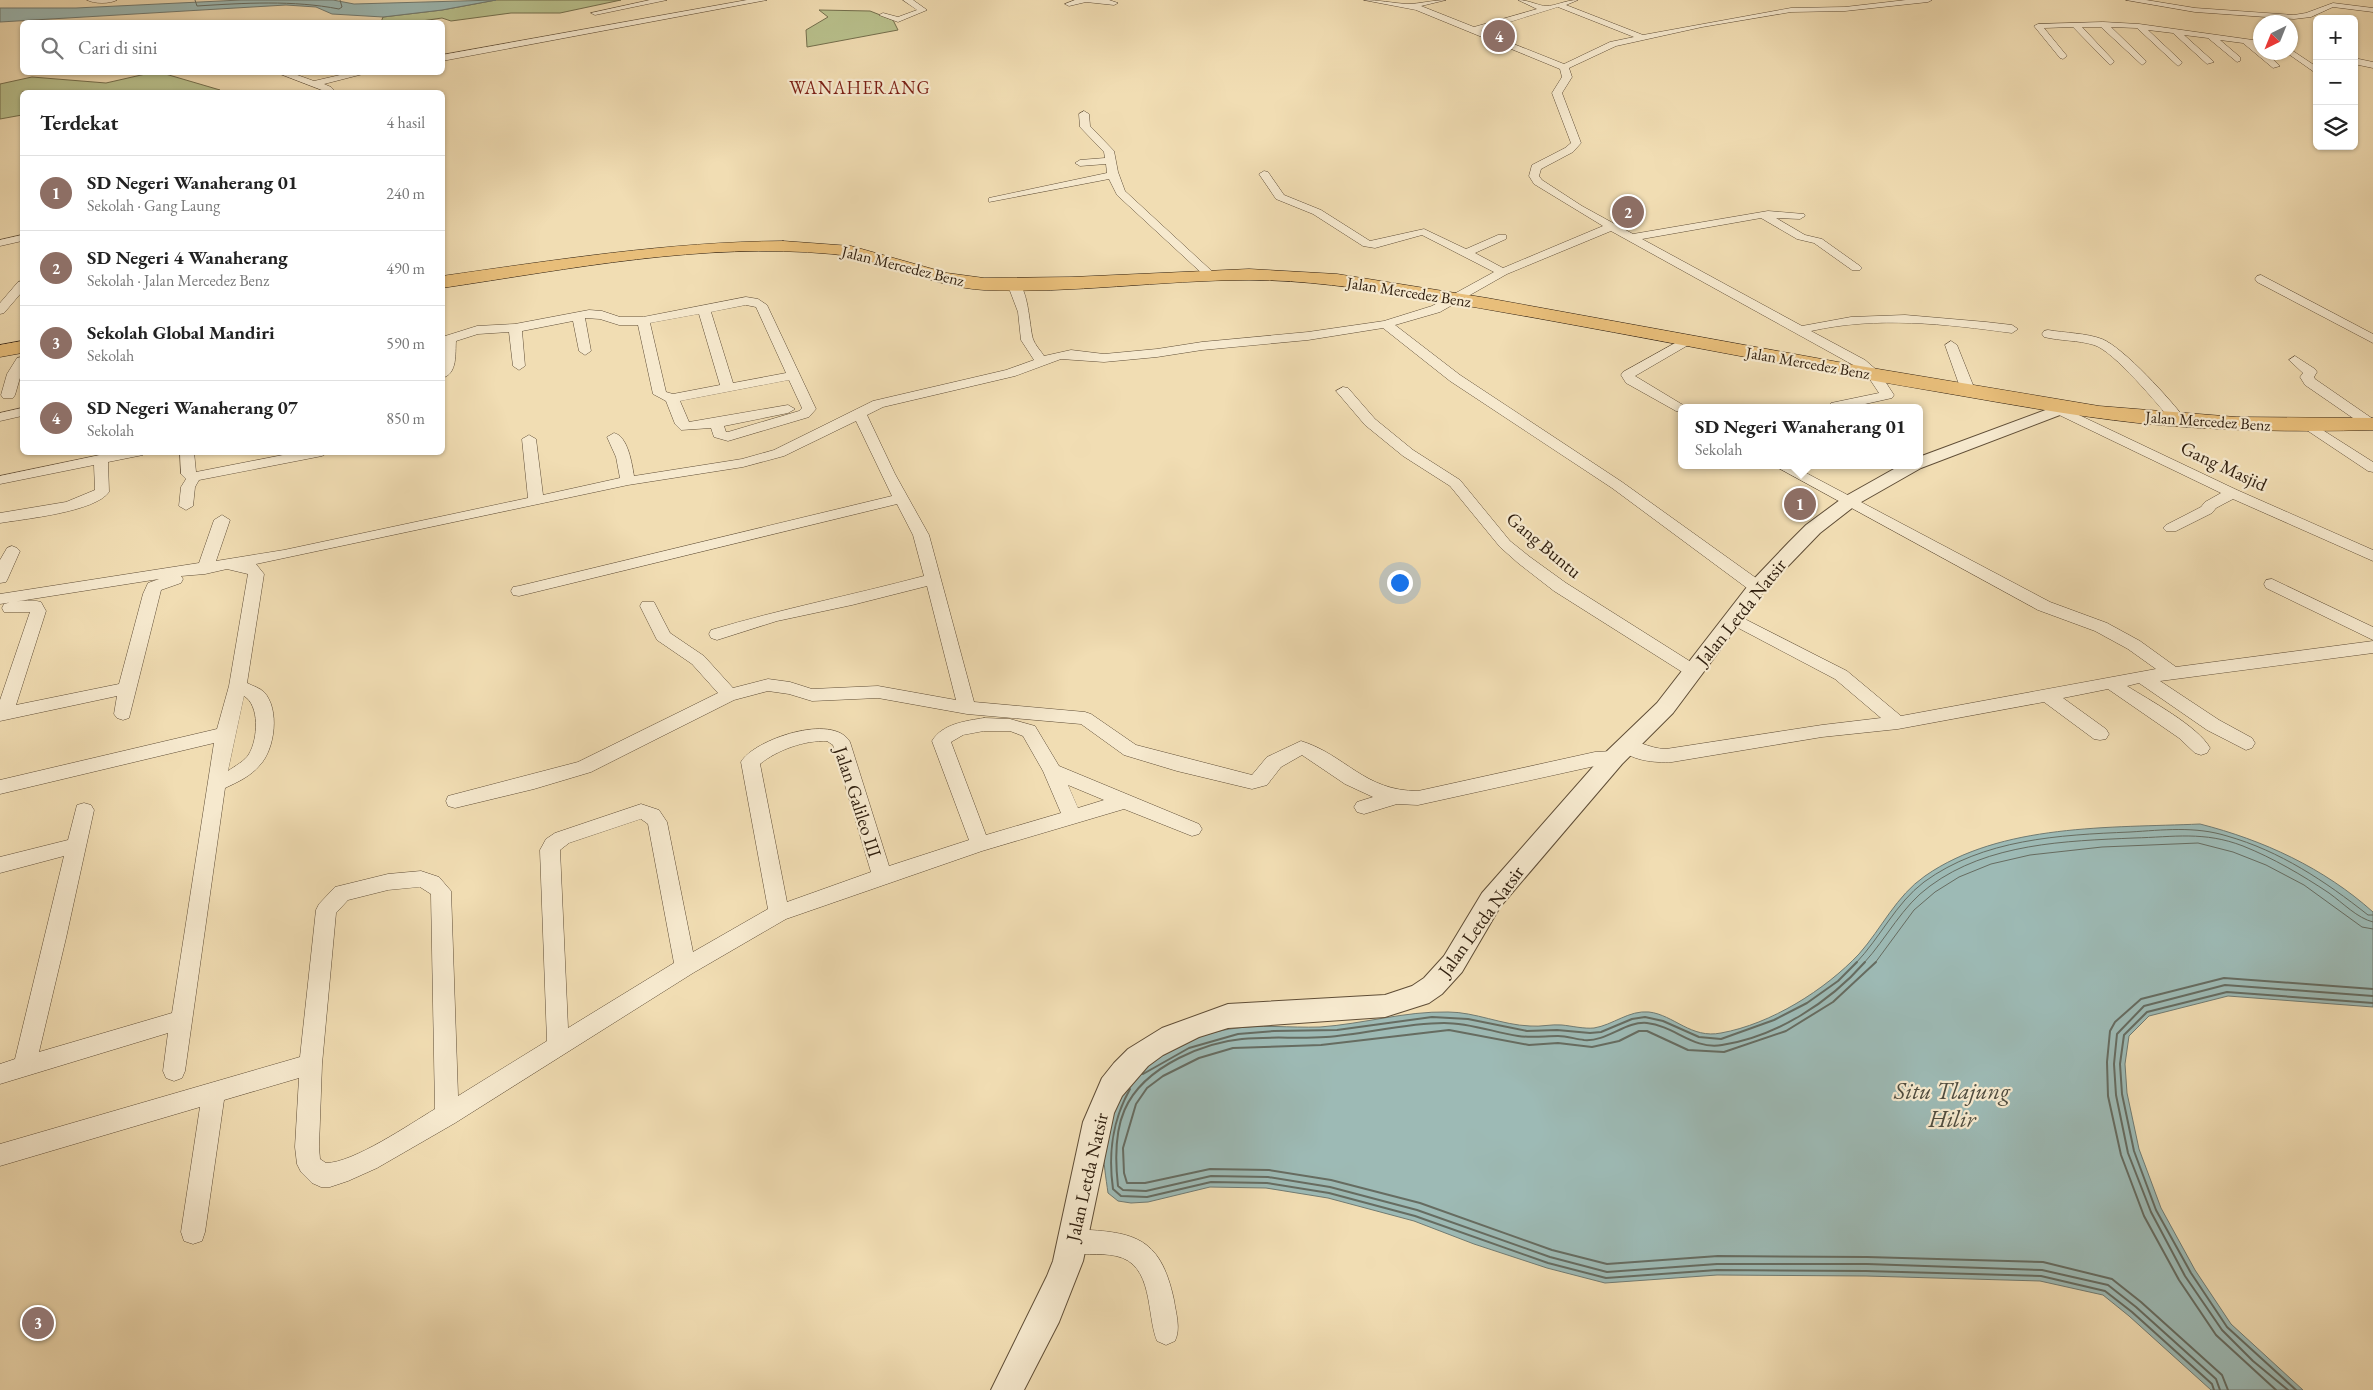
<!DOCTYPE html>
<html lang="id">
<head>
<meta charset="utf-8">
<style>
	body { margin:0; font-family:"EB Garamond",serif; background:#f6f6f6; color:#222 }
	.controls { position:absolute; right:15px; top:15px; display:grid; overflow:hidden; border-radius:8px; box-shadow:0 1px 4px #0004 }
	.controls button { width:45px; height:45px; display:grid; place-items:center; padding:0; border:0; border-bottom:1px solid #e0e0e0; background:#fff; color:#222; font:25px sans-serif }
	.compass { position:absolute; left:2253px; top:15px; width:45px; height:45px; border-radius:50%; background:#fff; box-shadow:0 1px 4px #0004; rotate:223deg }
	.you { position:absolute; left:1399px; top:582px; width:18px; height:18px; margin:-12px; border:4px solid #fff; border-radius:50%; background:#1a73e8; box-shadow:0 0 0 8px #1a73e833 }
	.badge { display:grid; place-items:center; width:32px; height:32px; border-radius:50%; background:#8f2418; color:#fff; font-size:16px; font-weight:700 }
	.pin { position:absolute; translate:-50% -50%; border:2px solid #fff; box-shadow:0 1px 5px #0006 }
	.popup { position:absolute; left:1678px; top:404px; width:245px; height:65px; box-sizing:border-box; display:grid; place-content:center; border-radius:8px; background:#fff; filter:drop-shadow(0 1px 4px #0005); font-size:16px; white-space:nowrap; color:#767676 }
	.popup b { font-size:19px; color:#222 }
	.popup::after { content:''; position:absolute; left:50%; top:100%; margin-left:-10px; border:10px solid transparent; border-top-color:#fff }
	.list { margin:0; padding:0; list-style:none }
	h2 { display:flex; justify-content:space-between; align-items:center; height:65px; margin:0; padding:0 20px; font-size:21px }
	h2 small { font-size:16px; font-weight:400; color:#767676 }
	.list li { display:grid; grid-template-columns:32px 1fr auto; gap:15px; align-items:center; box-sizing:border-box; height:75px; padding:0 20px; border-top:1px solid #e0e0e0 }
	.list b { display:block; font-size:19px; white-space:nowrap }
	.list p { margin:0; font-size:16px; white-space:nowrap; color:#767676 }
	.list em { font-size:16px; font-style:normal; color:#767676 }
	.icon { flex:none; width:28px; height:28px; fill:none; stroke:currentColor; stroke-width:2; stroke-linecap:round; stroke-linejoin:round }
	.map { position:relative; flex:none; width:2373px; height:1390px; overflow:hidden }
	.search { position:absolute; background:#fff; box-shadow:0 1px 4px #0004; left:20px; top:20px; width:425px; height:55px; display:flex; align-items:center; gap:12px; box-sizing:border-box; padding:0 18px; border-radius:8px; color:#767676; font-size:19px }
	.panel { position:absolute; background:#fff; box-shadow:0 1px 4px #0004; left:20px; top:90px; width:425px; height:365px; border-radius:8px }
	.map>svg:first-child { display:block }
</style>
</head>
<body>
<div class="map">
<svg width="2373" height="1390" viewBox="0 0 2373 1390">
	<rect width="100%" height="100%" fill="#f1ddb3"/>
	<filter id="stains"><feTurbulence type="fractalNoise" baseFrequency=".004" numOctaves="4"/><feColorMatrix values="0 0 0 0 .2 0 0 0 0 .09 0 0 0 0 .02 0 0 0 .5 -.17"/></filter>
	<radialGradient id="worn" r=".72"><stop offset=".6" stop-color="#630" stop-opacity="0"/><stop offset="1" stop-color="#630" stop-opacity=".3"/></radialGradient>
	<path fill="#b9c18d" stroke="#746f4d" d="M496,0H621L560,13H511L451,21L442,18L415,22H381L383,17L442,10Z
		M819,10L870,11L893,20L898,30L807,47L806,30L828,17Z
		M162,73L220,90L215,92H22V115L0,119V84L32,77L106,83L150,73Z"/>
	<path fill="#9dbab5" stroke="#717b72" d="M241,0H333L354,4L496,0L442,10L383,17L332,14L316,7L286,5L0,22V8H76Z
		M2200,824C2263,840 2324,868 2373,912V1007L2228,996L2149,1016L2129,1036L2125,1064L2127,1093L2139,1149L2161,1208L2195,1270L2231,1324L2303,1390H2211L2129,1316L2103,1295L2040,1281L1866,1276L1717,1275L1605,1283L1547,1268L1474,1244L1414,1221L1328,1198L1266,1188L1210,1187L1148,1202L1131,1203L1118,1201L1108,1193C1106,1178 1103,1162 1104,1148C1108,1083 1170,1039 1230,1029C1260,1024 1290,1028 1320,1027C1363,1024 1405,1011 1448,1012C1475,1012 1502,1025 1530,1026C1541,1027 1551,1024 1562,1025C1572,1026 1584,1029 1594,1028C1613,1025 1629,1010 1649,1012C1674,1015 1691,1039 1721,1033C1771,1024 1825,990 1859,954C1882,928 1896,896 1925,876C2001,823 2111,828 2200,824Z"/>
	<g fill="none" stroke-linecap="round" stroke-linejoin="round">
		<path stroke="#666c61" stroke-width="1" d="M195,0L197,6C245,3 293,0 339,9L342,7L340,0
			M1856,963C1880,938 1896,903 1924,882C1983,839 2059,835 2130,832C2163,830 2195,826 2227,836C2280,851 2325,881 2368,915H2373
			M1864,963C1887,938 1902,906 1930,886C1988,843 2066,841 2134,838C2174,837 2204,831 2243,846C2273,858 2302,875 2329,893C2343,903 2357,918 2373,922
			M1875,963L1914,910L1935,892L1959,877L1991,864L2030,855L2102,847L2198,843L2233,852L2266,865L2304,885L2362,927L2373,929"/>
		<path stroke="#666c61" stroke-width="2" d="M1865,962C1830,1002 1776,1037 1722,1045C1693,1050 1675,1026 1647,1023C1625,1021 1607,1042 1584,1040C1575,1039 1567,1036 1558,1036C1545,1036 1532,1038 1518,1036C1493,1032 1470,1023 1444,1023C1405,1023 1365,1034 1326,1037C1298,1039 1270,1036 1242,1039C1220,1041 1199,1048 1179,1058C1122,1087 1111,1125 1118,1186L1123,1190L1146,1191L1211,1176L1268,1177L1330,1187L1417,1210L1550,1257L1607,1272L1717,1264H1867L2042,1270L2108,1285L2136,1307L2216,1379L2220,1390
			M1876,962L1833,1002L1786,1031L1724,1052L1688,1050L1647,1031H1639L1619,1041L1592,1047L1558,1043L1529,1045L1449,1030L1321,1045L1233,1048L1199,1058L1163,1076L1147,1088L1136,1104L1123,1148L1124,1173L1127,1183H1145L1210,1169L1269,1170L1331,1180L1420,1203L1552,1250L1607,1264L1718,1256L1867,1257L2043,1262L2112,1279L2141,1302L2222,1375L2228,1390
			M1143,1074L1189,1048L1238,1034L1274,1031L1337,1030L1432,1017L1468,1019L1527,1031L1557,1030L1590,1033L1601,1032L1632,1019L1645,1017L1663,1021L1699,1037L1721,1039L1774,1020L1807,1003L1838,981L1857,962
			M1130,1089C1112,1121 1108,1153 1113,1189L1121,1196L1147,1197L1211,1182L1267,1183L1329,1193L1415,1216L1548,1263L1606,1278L1717,1270L1866,1271L2041,1276L2105,1291L2132,1312L2212,1384L2214,1390
			M2276,1390L2216,1335L2179,1280L2144,1216L2121,1155L2108,1096L2107,1062L2110,1031L2115,1022L2141,999L2224,978L2373,989
			M2288,1390L2253,1361L2222,1330L2185,1276L2151,1212L2128,1153L2116,1095L2114,1064L2117,1034L2144,1006L2225,985L2373,996
			M2296,1390L2227,1327L2191,1273L2156,1210L2134,1151L2122,1094L2120,1064L2124,1035L2147,1012L2227,992L2373,1003"/>
		<g stroke="#5f4d36" stroke-width="1">
			<path id="minor" d="M87,0H117C110,4 94,4 87,0Z
				M650,0H667L595,15L591,13Z
				M747,0H767L442,61V55Z
				M903,0H913L927,10L898,22L879,15L883,13L898,17L917,10Z
				M1075,0H1109L1118,3L1114,5L1086,2L1069,6L1065,4Z
				M1364,0C1379,0 1392,3 1407,4C1419,4 1433,0 1446,0L1421,6L1474,27L1537,9L1518,0C1529,0 1539,6 1546,6C1556,6 1565,0 1578,0L1566,5L1643,35L1791,8L1845,7L1906,0H1932L1928,2L1845,11L1791,12L1702,27L1616,46L1569,68L1572,77L1562,93L1581,143L1573,152L1541,169L1539,176L1542,180L1582,206L1633,234L1768,211L1804,214L1805,216L1800,219L1776,218L1805,235L1822,239L1860,266L1862,268L1860,270H1852L1814,243L1797,239L1761,218L1642,239L1802,326L1851,317L1905,315L1986,322L2012,325L2018,329L2012,333C1946,324 1877,316 1811,331L1865,360L1879,372L1894,395L1892,398L1847,408H1830L1831,403L1879,393L1869,378L1855,366L1611,231L1507,274L1440,312L1395,325L1460,375L1622,482L1763,583L1765,587L1763,591H1751L1612,488L1450,381L1383,328L1308,340L1202,350L1157,357L1104,362L1061,359L1015,376L883,407L867,415L895,474L929,535L974,702L1085,712L1091,714L1136,745L1252,775L1267,757L1301,741C1346,755 1364,791 1418,791L1595,752L1614,751L1620,753L1623,758L1620,763L1595,766L1418,805L1397,804L1364,814L1357,812L1354,807L1357,802L1373,797L1345,784L1302,755L1281,767L1267,785L1252,789L1177,771L1124,755L1081,724L967,714L878,698L812,701L789,694L768,691L734,700L591,772L534,789L455,808L448,806L446,801L448,796L578,762L718,693L692,664L657,640L640,606L642,602H654L670,633L704,656L733,688L768,679L790,682L812,689L878,686L956,700L927,586L852,605L777,621L717,640L711,638L709,634L711,630C781,609 853,595 924,576L913,535L897,504L519,596L513,595L511,591L513,587L519,586L892,496L856,421L784,456L743,467L628,485L256,564L264,574L247,683C253,686 260,688 264,692C280,709 275,749 260,765C251,776 238,782 225,788L185,1071L182,1078L174,1081L166,1078L163,1071L168,1033L0,1084V1064L15,1059L64,856L0,873V857L68,840L77,805L84,803L91,805L94,810L66,938L39,1052L172,1013L214,743L0,794V780L217,729L229,686L248,574L227,569L205,574L181,576L183,579L181,583L161,590L129,718L123,720L117,718L114,714L117,696L0,721V700L30,612H4L2,608L4,604C15,601 30,599 41,602L46,611L16,705L119,684L143,594L148,583L159,579L0,604V594L199,563L214,520L222,515L230,520L216,561L284,550L528,498L522,439L529,435L536,439L543,495L620,478L616,457L607,437L614,433C628,436 632,464 634,476L742,459L774,450L873,401L1006,370L1034,360L1021,340L1018,312L1007,283L1013,279C1029,283 1029,326 1033,339C1035,345 1041,351 1044,356L1071,350L1104,354L1157,349L1202,342L1308,332L1384,321L1432,306L1494,272L1422,235L1375,248L1363,246L1313,214L1276,199L1259,174L1264,171L1268,172L1284,195L1321,210L1370,241L1424,229L1466,249L1498,235H1506V239L1475,253L1503,268L1603,226L1534,184L1529,176L1532,165L1565,148L1571,143L1552,93L1562,77L1560,69L1416,10ZM1558,7L1634,37L1610,42L1564,64L1481,31ZM244,696C260,705 258,739 249,754C245,761 235,766 228,771Z
				M2126,0H2146L2195,8L2294,15L2306,13L2333,3L2373,8V12L2333,7L2311,17L2294,19L2195,12Z
				M2103,22L2139,24L2260,41V45H2256L2260,49V52H2265L2280,66L2273,68L2243,43L2220,40L2240,57V61L2237,62L2208,38L2184,35L2214,62L2207,64L2173,33L2148,30L2181,61L2182,63L2178,66L2137,28L2111,27L2145,60L2146,62L2142,65L2101,27H2082L2113,60L2114,62L2110,65L2073,27L2044,28L2067,56L2063,59L2060,58L2034,26L2038,24Z
				M2290,49L2317,67V74L2287,53L2290,52Z
				M2354,58L2373,62V68L2354,64Z
				M275,72H289L314,81L353,72H371L324,84L331,87L336,92H327Z
				M1084,111L1089,114L1090,126L1114,151L1118,172L1125,191L1215,274L1217,276L1215,278H1207L1117,195L1109,179L989,202V198L1107,173L1106,164L1080,166L1075,163L1080,160L1105,158L1104,152L1080,127L1079,114Z
				M22,235V241L0,246V240Z
				M2261,275L2373,334V343L2257,282L2255,279L2257,276Z
				M22,281V292L4,313L0,314V303L18,282Z
				M746,297L758,299L767,305L816,409L809,417L728,441L714,437L711,428L681,430L675,424L666,401L653,394L638,325H619L600,319L585,318L591,351L585,355L579,351L573,321L522,331L525,366L519,370L513,366L509,332L478,334L456,341C455,353 458,374 442,378V337L477,326L515,324L589,310L602,311L620,317H643ZM746,305L756,307L786,373L733,383L711,312ZM699,314L720,385L673,394L666,392L650,323ZM789,380L802,408L799,411L728,432H726L724,426L788,413L795,409L788,405L689,422L680,401Z
				M2048,330C2065,333 2086,333 2102,339C2124,348 2171,400 2186,420L2179,424L2174,423C2158,405 2114,351 2094,345C2078,340 2060,341 2044,337L2042,334L2044,331Z
				M1686,337L1690,338L1692,341L1690,344L1635,376L1688,408H1681V412L1676,411L1626,383L1621,375L1623,372Z
				M1951,341L1957,345L1975,390L1973,393H1963L1961,390L1945,345Z
				M2295,356L2315,369L2317,372L2314,377L2315,379L2373,419V428L2366,427L2305,385L2300,377L2303,373L2289,360Z
				M22,357V371L15,395L13,398H3L1,395L7,374L17,358Z
				M1343,387L1348,388L1375,419L1413,450L1460,480L1510,541L1530,557L1566,583L1699,667L1702,671L1699,675L1693,677L1687,675L1554,591L1518,563L1500,547L1450,486L1403,456L1365,425L1336,391Z
				M2060,406L2237,490L2373,550V561L2233,499L2216,508L2212,513L2176,531H2166L2163,528L2166,525L2201,507L2205,502L2221,493L2055,413L2053,410Z
				M22,408V416L0,421V413Z
				M2310,422L2373,462V472L2368,471L2305,429L2303,426L2305,423Z
				M114,452H145L143,455L108,462L109,492C95,512 24,519 0,523V513L66,502L95,490L94,465L0,484V476Z
				M180,452H194L196,472L298,452H329L322,456L199,480L195,487L193,506L186,510L179,506L181,487L186,479L181,474Z
				M1773,465H1791L2050,602L2107,623L2140,641L2176,667L2373,641V653L2160,681L2219,720L2252,738L2255,743L2252,748L2246,750L2207,730L2139,683L2127,686C2149,700 2198,726 2210,748L2207,753L2201,755L2195,753L2179,738L2108,689L2063,698L2106,729L2109,734L2106,739L2100,740L2094,739L2044,702L1898,729L1822,737L1672,762C1656,763 1627,761 1618,745L1621,740C1632,737 1649,749 1666,749L1822,725L1881,718L1835,679L1727,622L1725,618L1727,614L1733,613L1847,671L1901,716L2156,669L2128,649L2095,631L2038,610Z
				M12,546L17,548L20,551L8,578L6,582L0,583V560L7,548Z
				M2272,579L2373,627V640L2266,588L2264,584L2266,580Z
				M984,718L1010,719L1035,726L1059,766L1199,824L1202,829L1199,834L1192,836L1124,809L982,851L786,919L693,973L455,1123L377,1168L348,1181L330,1187H321L312,1183L301,1172L297,1164L295,1147L299,1078L224,1100L205,1232L202,1241L193,1244L184,1241L181,1232L200,1107L0,1166V1144L300,1057L316,910L319,904L335,887L388,874L421,871L439,877L451,891L458,1096L547,1041L540,850L546,839L555,833L641,804L659,810L667,822L693,952L768,909L741,762C753,740 833,712 850,742L889,866L969,840L932,741C942,724 965,721 984,718ZM984,731H1010L1023,736L1043,771L1061,813L986,835L951,742L963,735ZM827,741L833,745L871,872L787,902L760,764C777,750 805,740 827,741ZM1068,785L1104,800L1078,808ZM641,819L648,824L674,963L568,1028L560,850L569,843ZM420,887L431,894L435,1109C410,1124 353,1163 326,1163L320,1159L319,1147L322,1064L336,913L348,900L388,890Z
				M1072,1229C1132,1232 1160,1234 1174,1300C1176,1314 1181,1328 1175,1341L1166,1345L1157,1341C1146,1314 1154,1264 1116,1256C1099,1252 1080,1257 1063,1250L1060,1241L1063,1232Z"/>
		</g>
		<g stroke="#5f4d36" stroke-width="2">
			<path id="tertiary" d="M2067,402L2073,404L2075,407L2073,410L1921,468L1856,505L1820,533L1764,591L1673,713L1622,764L1500,907L1462,972L1442,994L1429,1003L1385,1017L1228,1028L1199,1037L1163,1055L1148,1066L1122,1096L1114,1113L1083,1261L1059,1322L1024,1390H991L1047,1276L1053,1261L1083,1122L1102,1078L1114,1063L1128,1049L1162,1028L1228,1004L1385,995L1412,986L1424,978L1444,956L1482,893L1606,752L1657,703L1750,583L1789,542L1806,525L1844,497L1901,465H1919V457Z"/>
		</g>
		<g stroke="#2e1d0d" stroke-width="1">
			<path id="primary" d="M783,241L851,246L947,273L984,278L1072,277L1249,269L1337,274L1487,298L1860,366L2099,406L2236,417L2373,418V430C2295,432 2216,431 2138,423C2073,416 2009,404 1945,393C1767,363 1592,326 1414,297C1359,288 1304,280 1249,280C1161,280 1072,294 984,290C931,287 884,259 832,254C702,242 571,269 442,288V276C556,260 668,242 783,241Z
				M22,341V353L0,357V345Z"/>
		</g>
		<use href="#minor" fill="#f6e9ce" fill-rule="evenodd"/>
		<use href="#tertiary" fill="#f6e9ce" fill-rule="evenodd"/>
		<use href="#primary" fill="#e8be7a" fill-rule="evenodd"/>
	</g>
	<g text-anchor="middle" dominant-baseline="central" stroke-width="4.5" stroke-linejoin="round" paint-order="stroke">
		<g font-size="16" fill="#2e1d0d" stroke="#f6e9ce">
			<text transform="translate(903 266) rotate(14)">Jalan Mercedez Benz</text>
			<text transform="translate(1409 292) rotate(9)">Jalan Mercedez Benz</text>
			<text transform="translate(1808 363) rotate(10)">Jalan Mercedez Benz</text>
			<text transform="translate(2208 421) rotate(4)">Jalan Mercedez Benz</text>
		</g>
		<g font-size="18" letter-spacing="1" fill="#7a1f14" stroke="#f6e9ce">
			<text x="860" y="87">WANAHERANG</text>
		</g>
		<g font-size="19" fill="#2e1d0d" stroke="#f6e9ce">
			<text transform="translate(2224 466) rotate(25)">Gang Masjid</text>
			<text transform="translate(1544 545) rotate(40)">Gang Buntu</text>
			<text transform="translate(1741 612) rotate(-51)">Jalan Letda Natsir</text>
			<text transform="translate(858 802) rotate(72)">Jalan Galileo III</text>
			<text transform="translate(1481 921) rotate(-54)">Jalan Letda Natsir</text>
			<text transform="translate(1087 1177) rotate(-77)">Jalan Letda Natsir</text>
		</g>
		<g font-size="24" font-style="italic" fill="#4f4c3f" stroke="#f6e9ce">
			<text x="1952" y="1090">Situ Tlajung<tspan x="1952" dy="28">Hilir</tspan></text>
		</g>
	</g>
	<rect width="100%" height="100%" filter="url(#stains)"/>
	<rect width="100%" height="100%" fill="url(#worn)"/>
</svg>
<div class="controls">
<button>+</button>
<button>−</button>
<button><svg class="icon" aria-label="layers" viewBox="0 0 24 24"><path d="M12 4l9 5-9 5-9-5zM3 14l9 5 9-5"/></svg></button>
</div>
<svg class="compass" viewBox="-18 -18 36 36"><path d="M0-13l5 13h-10z" fill="#e53935"/><path d="M0 13l5-13h-10z" fill="#767676"/></svg>
<div class="you"></div>
<div class="pin badge" style="left:1800px;top:504px;background:#8d6e63">1</div>
<div class="popup"><b>SD Negeri Wanaherang 01</b>Sekolah</div>
<div class="pin badge" style="left:1628px;top:212px;background:#8d6e63">2</div>
<div class="pin badge" style="left:38px;top:1323px;background:#8d6e63">3</div>
<div class="pin badge" style="left:1499px;top:36px;background:#8d6e63">4</div>
<div class="search"><svg class="icon" aria-label="search" viewBox="0 0 24 24"><circle cx="10" cy="10" r="6"/><path d="M15 15l6 6"/></svg>Cari di sini</div>
<section class="panel">
<h2>Terdekat<small>4 hasil</small></h2>
<ul class="list">
<li><span class="badge" style="background:#8d6e63">1</span><div><b>SD Negeri Wanaherang 01</b><p>Sekolah · Gang Laung</p></div><em>240 m</em></li>
<li><span class="badge" style="background:#8d6e63">2</span><div><b>SD Negeri 4 Wanaherang</b><p>Sekolah · Jalan Mercedez Benz</p></div><em>490 m</em></li>
<li><span class="badge" style="background:#8d6e63">3</span><div><b>Sekolah Global Mandiri</b><p>Sekolah</p></div><em>590 m</em></li>
<li><span class="badge" style="background:#8d6e63">4</span><div><b>SD Negeri Wanaherang 07</b><p>Sekolah</p></div><em>850 m</em></li>
</ul>
</section>
</div>
</body>
</html>
